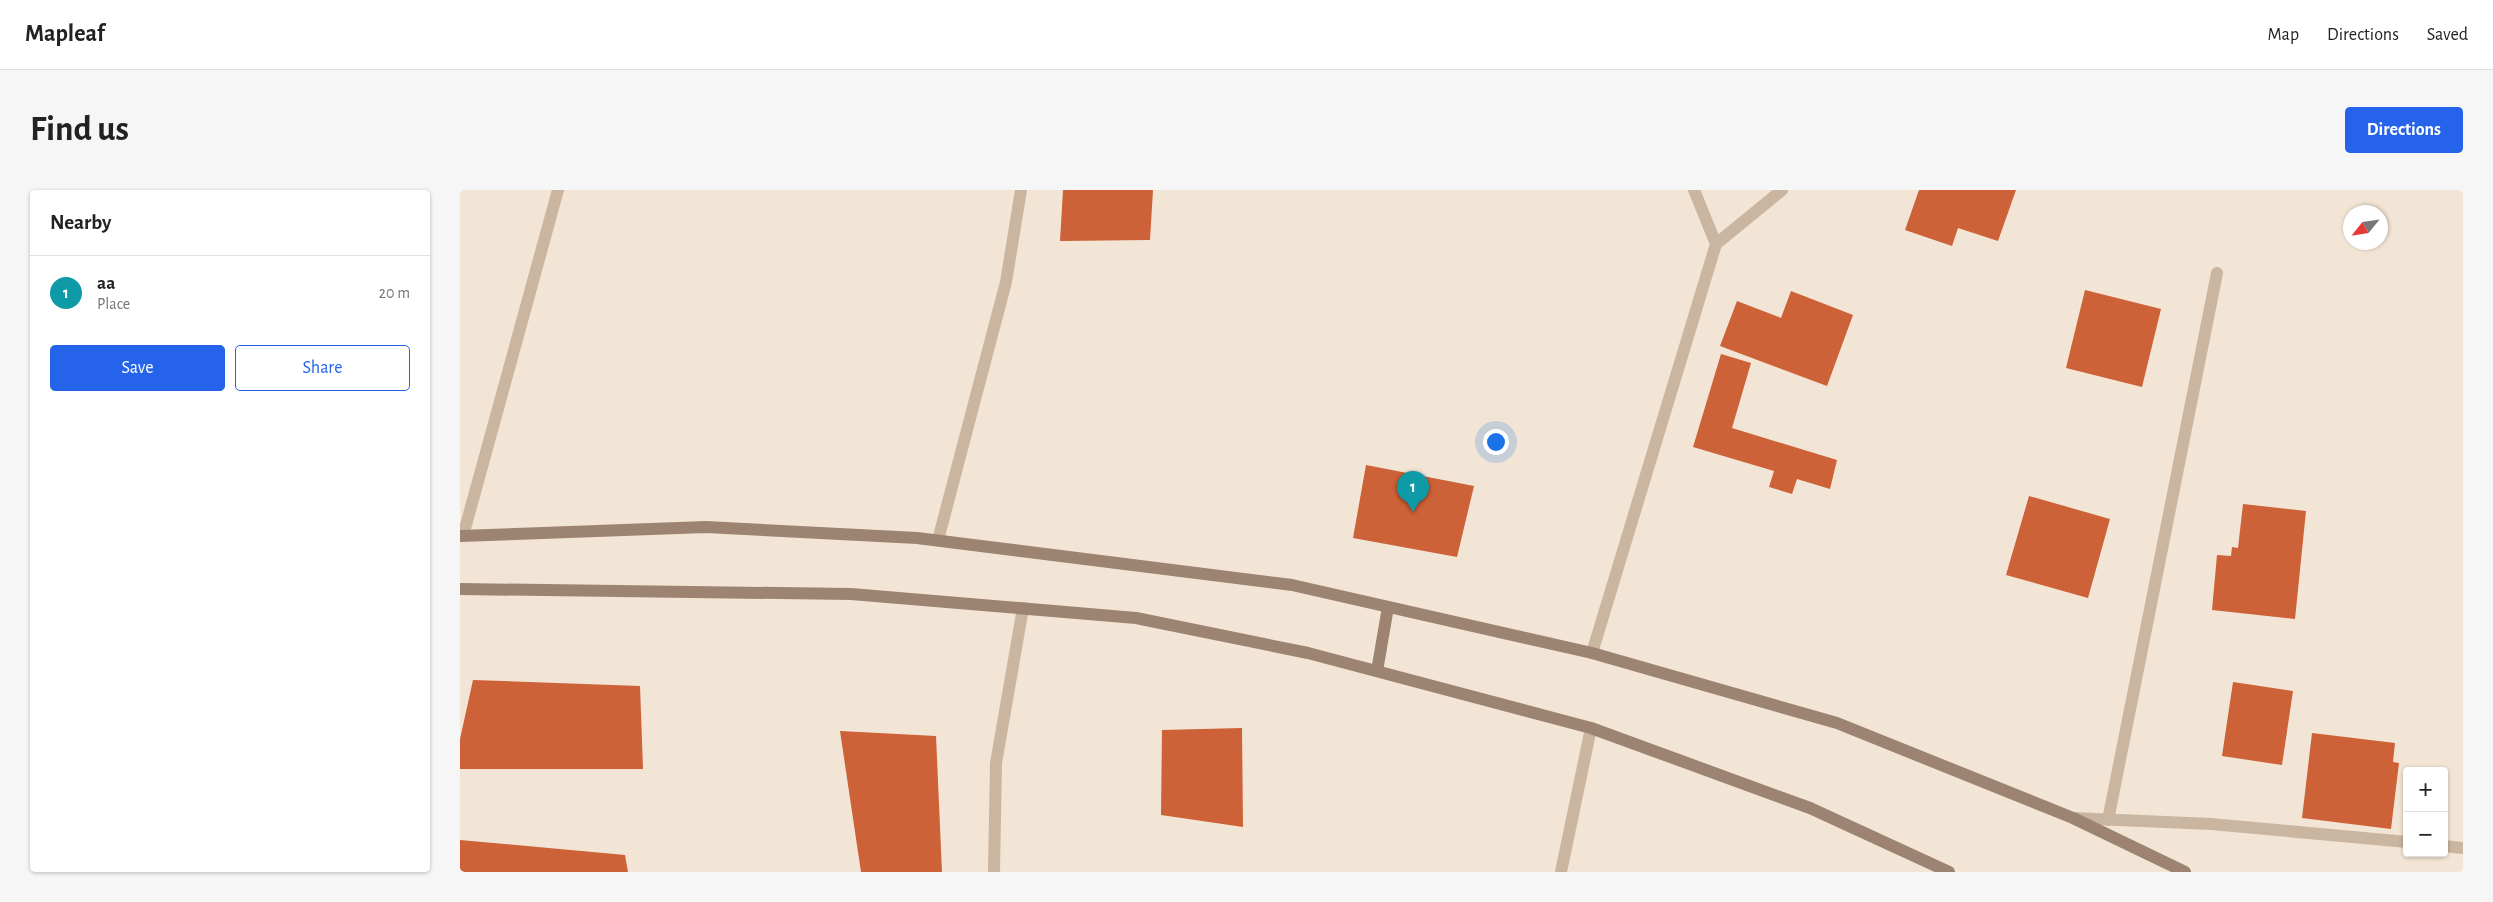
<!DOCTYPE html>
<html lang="en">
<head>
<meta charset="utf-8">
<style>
	body { margin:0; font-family:"Alegreya Sans",sans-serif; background:#f6f6f6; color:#222 }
	.controls { position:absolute; right:15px; bottom:15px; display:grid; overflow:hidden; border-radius:5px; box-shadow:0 1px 4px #0004 }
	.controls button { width:45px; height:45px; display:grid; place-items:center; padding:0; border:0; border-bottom:1px solid #e0e0e0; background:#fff; color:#222; font:25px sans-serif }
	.compass { position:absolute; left:1883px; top:15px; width:45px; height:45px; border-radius:50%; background:#fff; box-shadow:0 1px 4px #0004; rotate:240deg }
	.you { position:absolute; left:1035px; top:251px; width:18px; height:18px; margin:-12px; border:4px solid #fff; border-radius:50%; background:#1a73e8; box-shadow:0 0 0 8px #1a73e833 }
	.badge { display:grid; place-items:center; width:32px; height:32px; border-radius:50%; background:#2563eb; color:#fff; font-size:16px; font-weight:700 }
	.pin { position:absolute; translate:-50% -41px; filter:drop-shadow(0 1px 2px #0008) }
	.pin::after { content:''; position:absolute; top:26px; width:18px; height:15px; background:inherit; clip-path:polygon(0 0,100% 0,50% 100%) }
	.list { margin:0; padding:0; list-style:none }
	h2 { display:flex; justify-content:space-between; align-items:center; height:65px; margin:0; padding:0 20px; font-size:21px }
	h2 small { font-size:16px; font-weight:400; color:#767676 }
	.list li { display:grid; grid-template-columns:32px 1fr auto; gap:15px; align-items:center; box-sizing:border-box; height:75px; padding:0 20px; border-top:1px solid #e0e0e0 }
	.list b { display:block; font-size:19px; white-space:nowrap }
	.list p { margin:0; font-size:16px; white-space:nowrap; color:#767676 }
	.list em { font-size:16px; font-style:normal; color:#767676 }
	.actions { display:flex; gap:10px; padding:15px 20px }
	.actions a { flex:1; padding:11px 0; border:1px solid #2563eb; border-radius:5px; text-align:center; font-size:18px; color:#2563eb }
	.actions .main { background:#2563eb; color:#fff }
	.map { position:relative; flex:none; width:2003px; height:682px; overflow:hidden; border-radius:5px }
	header { display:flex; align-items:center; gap:30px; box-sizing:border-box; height:70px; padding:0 25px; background:#fff; border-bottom:1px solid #e0e0e0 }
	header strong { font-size:24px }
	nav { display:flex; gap:28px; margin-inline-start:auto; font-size:18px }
	.intro { display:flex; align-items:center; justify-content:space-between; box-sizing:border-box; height:120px; padding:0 30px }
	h1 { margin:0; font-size:35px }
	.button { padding:12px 22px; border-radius:5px; background:#2563eb; color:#fff; font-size:18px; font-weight:700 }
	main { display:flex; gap:30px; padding:0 30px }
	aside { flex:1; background:#fff; border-radius:5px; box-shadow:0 1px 4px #0004 }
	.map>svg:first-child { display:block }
</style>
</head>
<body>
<header>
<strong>Mapleaf</strong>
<nav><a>Map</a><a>Directions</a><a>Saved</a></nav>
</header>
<div class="intro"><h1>Find us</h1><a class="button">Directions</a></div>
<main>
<aside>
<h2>Nearby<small></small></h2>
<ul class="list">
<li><span class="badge" style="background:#0f9aa8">1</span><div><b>aa</b><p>Place</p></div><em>20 m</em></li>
</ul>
<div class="actions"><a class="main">Save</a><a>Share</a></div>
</aside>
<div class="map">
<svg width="2003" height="682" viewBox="0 0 2003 682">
	<rect width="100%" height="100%" fill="#f2e5d5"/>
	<path fill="#cd6137" d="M603,0H693L690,50L600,51Z
		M1459,0H1556L1538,51L1498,38L1492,56L1445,40Z
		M1625,100L1701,119L1682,197L1606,178Z
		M1331,101L1393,125L1367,196L1260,156L1277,111L1321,128Z
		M1261,164L1291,173L1272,238L1377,270L1370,299L1337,289L1332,304L1309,297L1314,281L1233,257Z
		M906,275L1014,296L997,367L893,348Z
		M1569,306L1650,329L1628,408L1546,385Z
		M1783,314L1846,321L1835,429L1752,420L1757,365L1771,366L1772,357L1778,358Z
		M13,490L180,496L183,579H0V549Z
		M1773,492L1833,501L1822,575L1762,566Z
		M782,538L783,637L701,625L702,540Z
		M380,541L476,546L482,682H401Z
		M1852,543L1935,553L1933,572L1939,573L1931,639L1842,628Z
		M0,650L165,665L168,682H0Z"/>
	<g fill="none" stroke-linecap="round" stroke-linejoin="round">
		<path stroke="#cab5a0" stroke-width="12" d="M1234,0L1256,54
			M3,346L98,0
			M478,350L546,92L561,0
			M1132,463L1256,54L1322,0
			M1613,628L1751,634L1947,652
			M1648,630L1757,83
			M1984,656L2003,658
			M534,682L536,573L563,418
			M1101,682L1131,538"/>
		<path stroke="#9d8372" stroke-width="12" d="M0,346L246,337L457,348L832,395L1132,463L1377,533L1613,628L1725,682
			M0,399L391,404L676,428L848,463L1131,538L1350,618L1489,682
			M917,481L928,417"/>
	</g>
</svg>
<div class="controls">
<button>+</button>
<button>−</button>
</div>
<svg class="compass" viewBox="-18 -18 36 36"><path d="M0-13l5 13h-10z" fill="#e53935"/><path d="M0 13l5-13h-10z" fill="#767676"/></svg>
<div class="you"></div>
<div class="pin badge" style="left:953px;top:322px;background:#0f9aa8">1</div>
</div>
</main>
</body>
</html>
